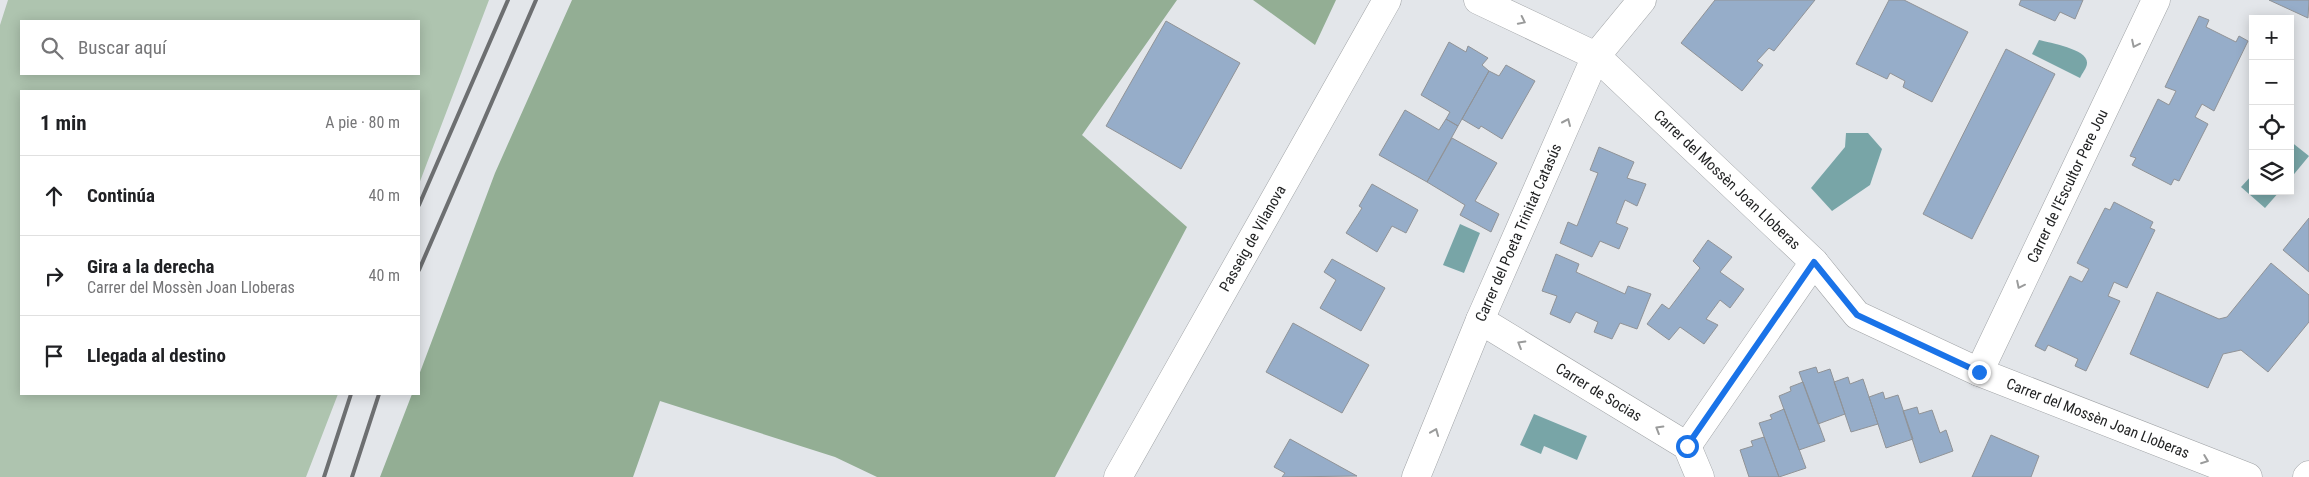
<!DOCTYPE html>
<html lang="es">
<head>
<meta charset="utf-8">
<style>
	body { margin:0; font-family:"Roboto Condensed",sans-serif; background:#f6f6f6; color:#202124 }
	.controls { position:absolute; right:15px; top:15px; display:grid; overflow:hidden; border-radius:0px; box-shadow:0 2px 12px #0003 }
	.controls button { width:45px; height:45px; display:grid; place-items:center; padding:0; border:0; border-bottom:1px solid #e0e0e0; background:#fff; color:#202124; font:25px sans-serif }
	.stop { position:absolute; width:15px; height:15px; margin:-11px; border:4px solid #1a73e8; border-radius:50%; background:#fff }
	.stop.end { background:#1a73e8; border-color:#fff; box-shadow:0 1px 5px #0008 }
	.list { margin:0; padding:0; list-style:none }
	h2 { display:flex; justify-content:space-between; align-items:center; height:65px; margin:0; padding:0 20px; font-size:21px }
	h2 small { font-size:16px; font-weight:400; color:#757577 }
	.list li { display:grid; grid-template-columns:32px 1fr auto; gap:15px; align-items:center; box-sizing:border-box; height:80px; padding:0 20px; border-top:1px solid #e0e0e0 }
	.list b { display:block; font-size:19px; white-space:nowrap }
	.list p { margin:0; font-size:16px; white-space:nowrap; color:#757577 }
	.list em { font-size:16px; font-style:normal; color:#757577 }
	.icon { flex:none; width:28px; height:28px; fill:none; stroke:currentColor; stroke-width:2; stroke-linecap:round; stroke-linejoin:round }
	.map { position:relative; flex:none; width:2309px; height:477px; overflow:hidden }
	.search { position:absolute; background:#fff; box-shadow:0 2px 12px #0003; left:20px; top:20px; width:400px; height:55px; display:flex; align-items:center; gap:12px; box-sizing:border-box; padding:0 18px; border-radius:0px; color:#757577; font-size:19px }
	.panel { position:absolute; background:#fff; box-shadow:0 2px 12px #0003; left:20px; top:90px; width:400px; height:305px; border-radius:0px }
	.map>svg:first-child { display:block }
</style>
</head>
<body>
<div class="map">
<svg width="2309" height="477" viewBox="0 0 2309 477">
	<rect width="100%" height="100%" fill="#e3e6ea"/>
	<path fill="#aec4af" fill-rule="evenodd" d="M8,0H489L419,184V91H21V394H338L306,477H0V25ZM21,21H419V74H21Z"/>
	<path fill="#93ae94" d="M572,0H1177L1082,135L1187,227L1055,477H877L835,457L660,401L633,477H380L412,394H419V375L495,173Z
		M1253,0H1336L1315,45Z"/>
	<path fill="#78a5a7" d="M2039,40C2050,43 2088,49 2087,63C2087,68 2082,73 2080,78L2032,54Z
		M1846,133H1868L1882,149L1870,185L1832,211L1811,188L1845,147Z
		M2290,141L2309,156L2290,179Z
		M2253,174V191H2280L2265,208L2241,187Z
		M1460,224L1480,233L1464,273L1443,265Z
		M1534,414L1587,436L1577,460L1544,446L1541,454L1520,445Z"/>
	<path fill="#96adc9" stroke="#909397" d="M1715,0H1815L1774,51L1769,48L1757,61L1763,65L1742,91L1681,43Z
		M1889,0H1904L1968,32L1932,102L1903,87L1905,81L1890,73L1887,79L1856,64Z
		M2021,0H2083L2075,19L2060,12L2055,21L2019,5Z
		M2269,0H2309L2308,18Z
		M2199,16L2209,20L2206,27L2236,42L2239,36L2248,41L2214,111L2202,104L2195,117L2208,124L2179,181L2174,179L2171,185L2132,165L2136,158L2130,156L2158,99L2169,105L2176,91L2165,87Z
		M1166,21L1240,63L1181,169L1106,126Z
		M1449,42L1466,52L1468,46L1488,58L1482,65L1489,71L1458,126L1446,119L1450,112L1421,95Z
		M2006,49L2055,74L1972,239L1923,214Z
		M1506,65L1535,81L1502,139L1481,126L1479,129L1462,119L1489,71L1499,76Z
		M1405,110L1439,130L1446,119L1458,126L1427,182L1379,155Z
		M1452,138L1497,163L1475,201L1499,214L1491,232L1460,215L1465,205L1427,182Z
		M1599,147L1634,162L1627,178L1646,184L1637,206L1625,200L1616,223L1628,228L1619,249L1600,241L1592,257L1560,243L1568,222L1577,226L1598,173L1590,170Z
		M1372,184L1418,210L1406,233L1392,226L1377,252L1346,233L1362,208L1359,206Z
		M2114,202L2153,222L2150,228L2155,230L2127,288L2114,282L2108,296L2120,301L2086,371L2075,366L2078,359L2048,345L2045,351L2035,346L2070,276L2082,282L2089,269L2077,263L2105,208L2110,210Z
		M2309,218V272L2283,250Z
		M1708,240L1732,257L1720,272L1744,289L1730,308L1720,300L1706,319L1718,325L1704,344L1680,327L1669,340L1647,324L1662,304L1669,309L1700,268L1693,261Z
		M1556,254L1579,264L1576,272L1625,294L1628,286L1651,294L1637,329L1620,323L1612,339L1594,332L1598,322L1576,312L1570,323L1550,314L1557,296L1542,291Z
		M1332,259L1385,288L1361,331L1320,308L1336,280L1324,272Z
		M2271,263L2309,295V322L2268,372L2241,350L2223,354L2208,388L2130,354L2157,292L2219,319L2227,317Z
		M1293,323L1369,365L1342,413L1266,372Z
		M1816,367L1818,373L1830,369L1845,414L1818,424L1799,372Z
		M1848,377L1850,384L1863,379L1878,424L1851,432L1834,382Z
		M1803,382L1825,441L1799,450L1779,396L1791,391L1790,387Z
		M1883,392L1885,399L1898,395L1913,439L1886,448L1869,397Z
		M1917,407L1919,414L1932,410L1940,433L1946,430L1953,451L1920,463L1903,411Z
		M1784,409L1806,468L1779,477L1759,423L1772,419L1770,415Z
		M1991,435L2039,456L2031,477H1972Z
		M1764,437L1779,477H1749L1740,450L1753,446L1751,441Z
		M1290,439L1357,476L1282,477L1285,473L1274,467Z"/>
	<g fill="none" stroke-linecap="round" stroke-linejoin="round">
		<g stroke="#a0a3a6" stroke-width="29">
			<g id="minor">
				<path id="s1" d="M1478,0L1596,56L1814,262L1857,315L1979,372L2248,477"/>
				<path id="s2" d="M1480,320L1687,446L1700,477"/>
				<path id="s3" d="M1979,372L2156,0"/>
				<path d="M1687,446L1814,262"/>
				<path id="s4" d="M1416,477L1480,320L1596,56L1642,0"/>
			</g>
		</g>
		<g stroke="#a0a3a6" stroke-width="29">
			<g id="tertiary">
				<path id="s5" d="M1118,477L1387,0"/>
				<path d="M2307,477L2309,475"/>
			</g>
		</g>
		<use href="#minor" stroke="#fff" stroke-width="28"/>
		<use href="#tertiary" stroke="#fff" stroke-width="28"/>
		<path stroke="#6d6f71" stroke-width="4" d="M419,205L508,0
			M419,270L536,0
			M324,477L351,394
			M352,477L379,394"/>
	</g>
	<defs><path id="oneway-chevron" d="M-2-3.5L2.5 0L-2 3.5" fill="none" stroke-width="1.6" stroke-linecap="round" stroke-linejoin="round" transform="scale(1.25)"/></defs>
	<g stroke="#9a9b9b">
		<use href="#oneway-chevron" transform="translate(1522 21) rotate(26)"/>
		<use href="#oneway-chevron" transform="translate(2135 44) rotate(116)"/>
		<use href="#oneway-chevron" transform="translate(1567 122) rotate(-66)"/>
		<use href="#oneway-chevron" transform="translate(2020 285) rotate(116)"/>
		<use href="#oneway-chevron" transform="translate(1521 344) rotate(-149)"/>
		<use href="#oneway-chevron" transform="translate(1659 429) rotate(-149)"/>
		<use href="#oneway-chevron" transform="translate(1435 432) rotate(-68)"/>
		<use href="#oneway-chevron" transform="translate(2205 460) rotate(21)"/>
	</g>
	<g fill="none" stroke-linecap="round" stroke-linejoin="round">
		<path stroke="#1a73e8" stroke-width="6" d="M1687,446L1814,262L1857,315L1979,372"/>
	</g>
	<g text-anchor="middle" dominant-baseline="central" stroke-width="4" stroke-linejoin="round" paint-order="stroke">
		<g font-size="15" fill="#1f2021" stroke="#f0f4f7">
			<text stroke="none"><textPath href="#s1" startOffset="311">Carrer del Mossèn Joan Lloberas</textPath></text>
			<text stroke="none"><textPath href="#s3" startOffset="206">Carrer de l'Escultor Pere Jou</textPath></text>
			<text stroke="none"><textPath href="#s4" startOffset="265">Carrer del Poeta Trinitat Catasús</textPath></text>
			<text stroke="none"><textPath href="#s5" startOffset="274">Passeig de Vilanova</textPath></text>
			<text stroke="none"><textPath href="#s2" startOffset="139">Carrer de Socias</textPath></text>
			<text stroke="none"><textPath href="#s1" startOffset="761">Carrer del Mossèn Joan Lloberas</textPath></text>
		</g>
	</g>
</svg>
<div class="controls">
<button>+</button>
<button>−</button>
<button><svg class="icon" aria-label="locate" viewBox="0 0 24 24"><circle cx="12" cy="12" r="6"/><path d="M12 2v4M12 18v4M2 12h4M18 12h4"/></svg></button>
<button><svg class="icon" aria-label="layers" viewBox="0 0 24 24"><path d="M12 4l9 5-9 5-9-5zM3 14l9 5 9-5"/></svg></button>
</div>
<div class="stop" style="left:1687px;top:446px"></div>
<div class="stop end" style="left:1979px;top:372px"></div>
<div class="search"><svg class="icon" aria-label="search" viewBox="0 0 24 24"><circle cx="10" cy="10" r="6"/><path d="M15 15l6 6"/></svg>Buscar aquí</div>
<section class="panel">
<h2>1 min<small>A pie · 80 m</small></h2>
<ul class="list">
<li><svg class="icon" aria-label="ahead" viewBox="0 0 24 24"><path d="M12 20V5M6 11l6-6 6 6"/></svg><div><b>Continúa</b></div><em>40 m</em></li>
<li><svg class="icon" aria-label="right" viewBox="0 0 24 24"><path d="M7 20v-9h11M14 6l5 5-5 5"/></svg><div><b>Gira a la derecha</b><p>Carrer del Mossèn Joan Lloberas</p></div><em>40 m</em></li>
<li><svg class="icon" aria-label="arrive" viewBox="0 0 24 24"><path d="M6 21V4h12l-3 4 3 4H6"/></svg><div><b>Llegada al destino</b></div></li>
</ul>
</section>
</div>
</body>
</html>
